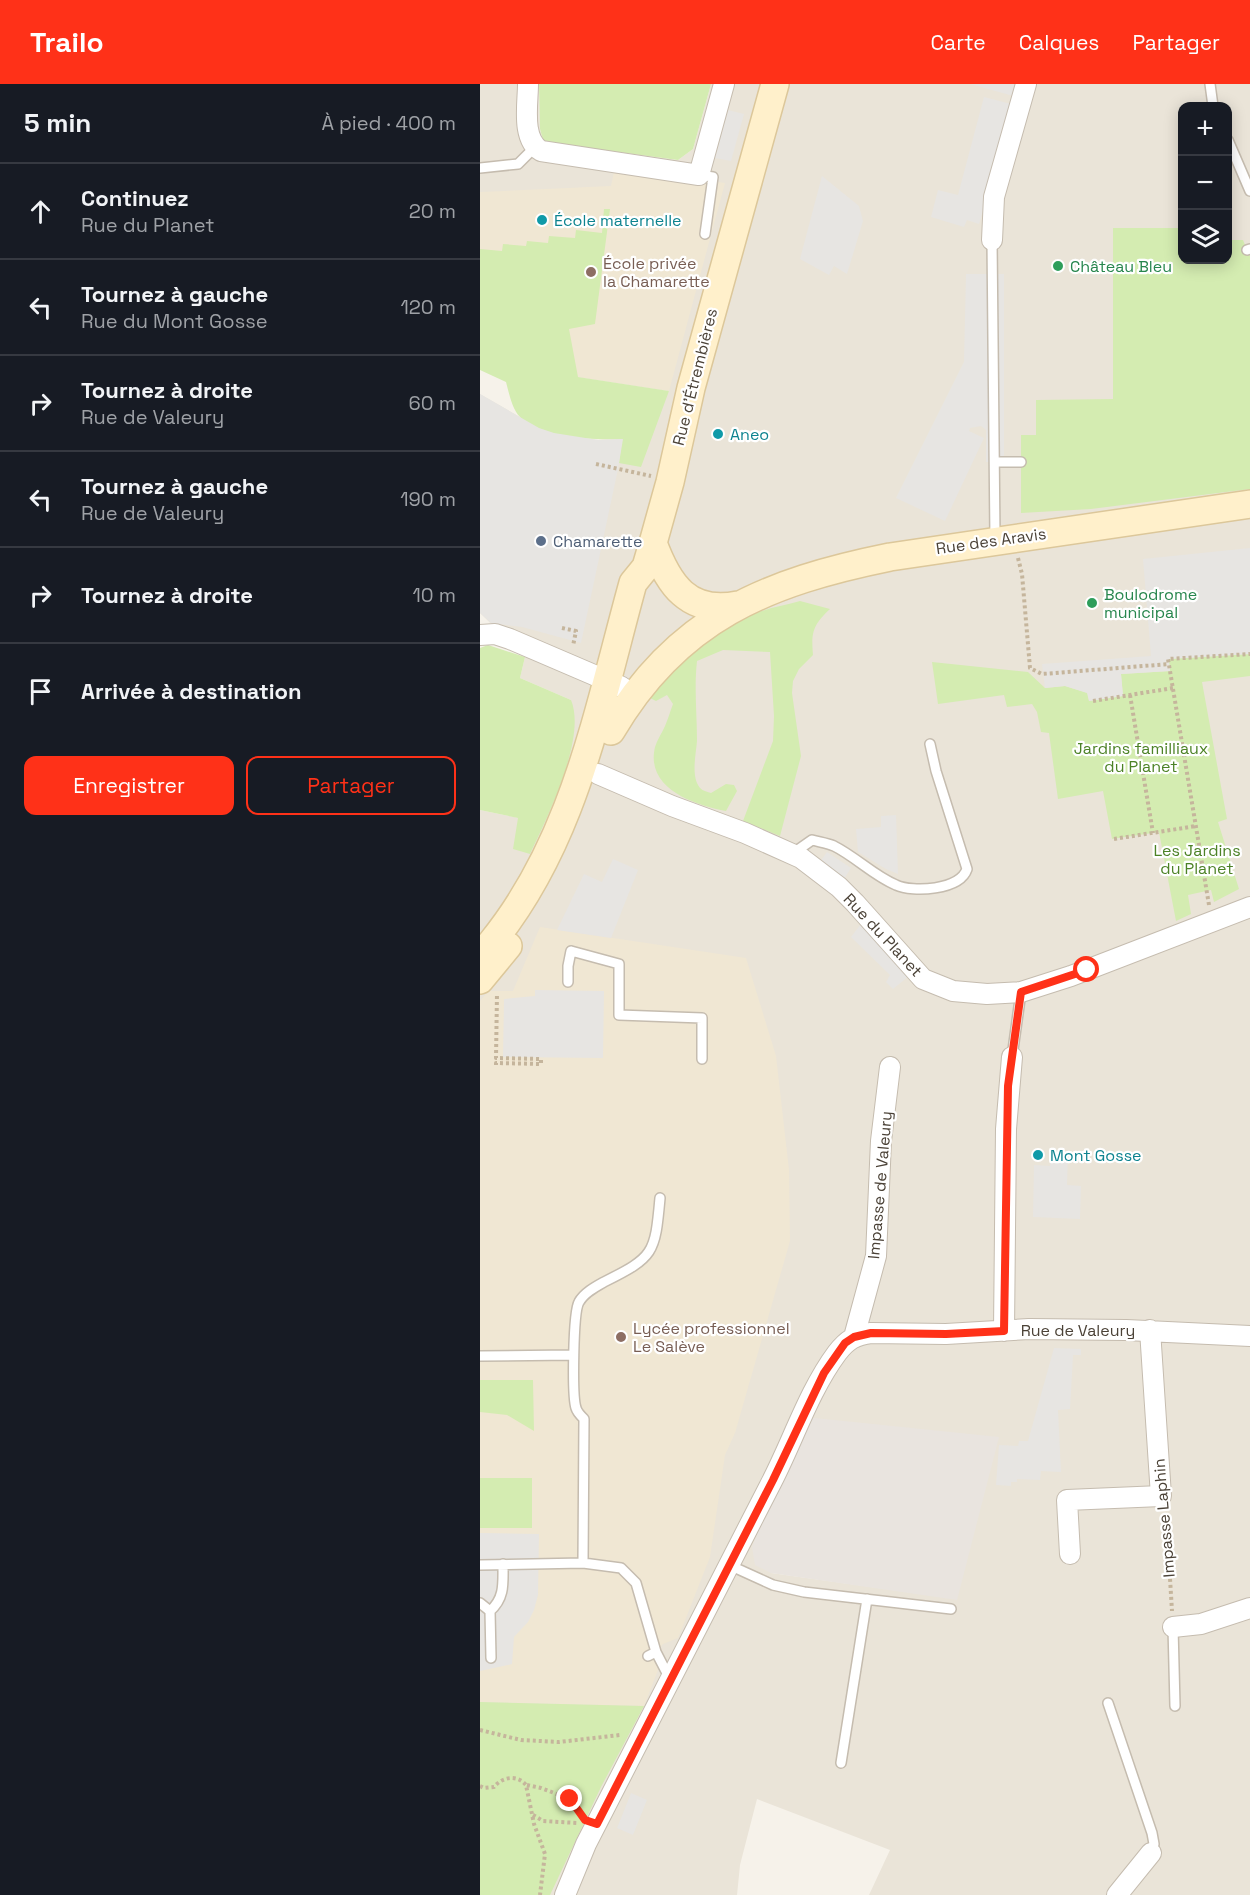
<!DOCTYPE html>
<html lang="fr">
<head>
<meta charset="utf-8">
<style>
	body { margin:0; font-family:"Space Grotesk",sans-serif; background:#20242c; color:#f1f3f6 }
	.controls { position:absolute; right:18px; top:18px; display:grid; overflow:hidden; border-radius:12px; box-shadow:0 3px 15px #0003 }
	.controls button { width:54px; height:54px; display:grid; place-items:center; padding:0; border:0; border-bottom:2px solid #363941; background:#171b24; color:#f1f3f6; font:30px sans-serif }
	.stop { position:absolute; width:18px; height:18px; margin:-14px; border:4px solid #ff3118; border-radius:50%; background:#fff }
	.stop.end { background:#ff3118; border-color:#fff; box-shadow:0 2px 6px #0008 }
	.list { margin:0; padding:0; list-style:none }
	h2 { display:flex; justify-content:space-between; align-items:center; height:78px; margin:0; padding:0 24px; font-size:26px }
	h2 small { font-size:20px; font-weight:400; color:#9ea1a6 }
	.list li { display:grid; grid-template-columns:39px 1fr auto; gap:18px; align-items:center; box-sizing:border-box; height:96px; padding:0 24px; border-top:2px solid #363941 }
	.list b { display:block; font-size:22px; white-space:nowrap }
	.list p { margin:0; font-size:20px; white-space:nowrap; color:#9ea1a6 }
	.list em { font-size:20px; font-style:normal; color:#9ea1a6 }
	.actions { display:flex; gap:12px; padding:18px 24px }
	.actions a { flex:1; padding:14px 0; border:2px solid #ff3118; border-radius:12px; text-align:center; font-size:21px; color:#ff3118 }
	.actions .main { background:#ff3118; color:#fff }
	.icon { flex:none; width:33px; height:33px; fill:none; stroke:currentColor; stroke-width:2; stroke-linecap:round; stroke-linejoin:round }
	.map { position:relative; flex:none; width:770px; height:1811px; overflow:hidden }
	header { display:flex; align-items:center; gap:36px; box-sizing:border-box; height:84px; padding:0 30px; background:#ff3118; color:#fff }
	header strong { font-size:28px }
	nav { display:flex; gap:33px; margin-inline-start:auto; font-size:21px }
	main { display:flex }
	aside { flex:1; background:#171b24 }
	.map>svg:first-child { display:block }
</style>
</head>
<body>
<header>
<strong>Trailo</strong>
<nav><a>Carte</a><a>Calques</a><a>Partager</a></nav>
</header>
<main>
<aside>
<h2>5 min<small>À pied · 400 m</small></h2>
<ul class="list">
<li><svg class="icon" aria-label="ahead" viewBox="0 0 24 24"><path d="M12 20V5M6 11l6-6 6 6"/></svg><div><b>Continuez</b><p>Rue du Planet</p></div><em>20 m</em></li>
<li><svg class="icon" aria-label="left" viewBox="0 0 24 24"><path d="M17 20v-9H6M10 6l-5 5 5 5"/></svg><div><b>Tournez à gauche</b><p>Rue du Mont Gosse</p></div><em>120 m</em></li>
<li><svg class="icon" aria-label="right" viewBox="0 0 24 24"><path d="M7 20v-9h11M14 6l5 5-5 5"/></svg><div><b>Tournez à droite</b><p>Rue de Valeury</p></div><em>60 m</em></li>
<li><svg class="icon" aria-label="left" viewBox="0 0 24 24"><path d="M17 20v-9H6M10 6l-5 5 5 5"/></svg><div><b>Tournez à gauche</b><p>Rue de Valeury</p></div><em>190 m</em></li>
<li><svg class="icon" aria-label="right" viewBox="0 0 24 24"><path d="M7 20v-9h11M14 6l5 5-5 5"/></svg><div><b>Tournez à droite</b></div><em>10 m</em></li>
<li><svg class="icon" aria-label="arrive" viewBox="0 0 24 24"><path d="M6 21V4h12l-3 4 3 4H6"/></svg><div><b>Arrivée à destination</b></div></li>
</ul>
<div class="actions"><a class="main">Enregistrer</a><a>Partager</a></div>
</aside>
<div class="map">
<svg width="770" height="1811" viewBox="0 0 770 1811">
	<rect width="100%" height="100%" fill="#f6f2ea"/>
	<path fill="#eae4d8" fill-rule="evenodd" d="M0,0H59L60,45L63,56L133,68L198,76L213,65L231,0H770V1811H389L410,1766L277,1715L260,1781L257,1811H0V726L39,734L91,616L40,594L45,573L0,529V310L59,344L97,354L118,356L143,355L189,307L6,279L0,268ZM702,22H748V176H702ZM325,1333L477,1515L291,1489Z"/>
	<path fill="#e9e4df" d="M325,1333L519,1353L477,1516L291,1489L275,1481L272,1463Z"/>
	<path fill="#f0e7d3" d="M135,83L245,99L189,307L6,279L0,268V108L131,102Z
		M60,843L266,874L296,972L309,1086L310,1157L255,1349L245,1371L230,1473L198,1554L183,1560L174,1572L178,1586L164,1622L0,1618V917L9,907H33Z"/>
	<path fill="#d4ecb1" d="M59,0H231L213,65L198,76L70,59L63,56L60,45Z
		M124,125H130L115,240L89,245L98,293L189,307L161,383L139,379L142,355C113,356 63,355 40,333C32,325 29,309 26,298L0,286V165L22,167L23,160L46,162L47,157L68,159L69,152L95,154L96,146L122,149Z
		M633,144H702V176H748V156H763L767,166L770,165V405L611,425L541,429V351H556V316L633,315Z
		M320,517L350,525C333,541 331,548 333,571L319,585L313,597L312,609L321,672L300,752L263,737L293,657L294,632L290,568L243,566L217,577C214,604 217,630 217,657C216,669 212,687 217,699C220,706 224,707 231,709L246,700L254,701L257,707L246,727C215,721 165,705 175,663C177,656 182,649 185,642C188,635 190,628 193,620L187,611L176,617L170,614C200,578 234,545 279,528C292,523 307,521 320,517Z
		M8,561L45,573L40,594L91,616C107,654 67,734 50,770L33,765L38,734L0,726V564Z
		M770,570V592L722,598L747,735L738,738L759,805L734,818L731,806L708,811L711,830L696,837L679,748L632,755L623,707L578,715L569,649L561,648L557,628L552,620L527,623L524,611L458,620L452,578L548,588L565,604L585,602L608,609L609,617L643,612L641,590L690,587L688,575Z
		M0,1296H53L54,1347L27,1331L0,1328Z
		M0,1394H52V1444H0Z
		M0,1618L164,1622L121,1703L70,1811H0Z"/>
	<path fill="#e7e5e2" d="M490,0H546L541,14Z
		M504,13L535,21L499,140L487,136L484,143L451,133L458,106L478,111Z
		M248,26L264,30L251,77L235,74Z
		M342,92L379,122L383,137L367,190L354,182L349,191L320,175Z
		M486,190H524V378H506V346L501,342L490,344L489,347L504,354L465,437L416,414L484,278Z
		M0,310L59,344L74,349L118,356L143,355L138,385L101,559L42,543L11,539L0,529Z
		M770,464V570L689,575L690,587L641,590L643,612L609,617L607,609L585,602L565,604L562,580L671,572L663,475Z
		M416,731L418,790L406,785L378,768L376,745L401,743V732Z
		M347,768L371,784L359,803L335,785Z
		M133,775L158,786L131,854L77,846L104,790L122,798Z
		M387,832L435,887L413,905L406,898L410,891L371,853Z
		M55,906L124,907L123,974L23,973L24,915L55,912Z
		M571,1068H588L587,1101L601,1102L600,1135L553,1133L554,1081L570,1082Z
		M574,1264L601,1265V1271H593L590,1325L578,1326L581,1388L561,1387L560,1396L537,1395V1398H531V1402L516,1401L519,1361L538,1362L539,1357H548Z
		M0,1449L59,1450L58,1511L54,1526L48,1538L34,1553L32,1580L0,1587Z
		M151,1709L167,1716L153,1751L137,1744Z"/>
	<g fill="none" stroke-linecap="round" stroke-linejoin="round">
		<g stroke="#c5bcaf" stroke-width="12">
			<path id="lane" d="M730,0L733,22
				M748,56L770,107
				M0,84L38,80L55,63
				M219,91L233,93L225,150
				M512,156L515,454
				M767,166L770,165
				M515,378H541
				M312,770L332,756C339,758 347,759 354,762C376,773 394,792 416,801C433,809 480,806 487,785L456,687L450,660
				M88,898V882L91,867L139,880V931L222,934V975
				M532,973L541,908
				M0,1272L93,1271
				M103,1479L104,1335C101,1332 97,1328 96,1324C92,1312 93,1228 99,1218C104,1209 115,1203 124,1198C174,1173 175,1170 180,1114
				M0,1481L103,1479L141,1484L156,1499L176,1568
				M249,1481L293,1501L324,1508L471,1525
				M0,1519L10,1527C25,1514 23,1499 23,1480
				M10,1527L11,1574
				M693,1543L695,1622
				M168,1572L176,1568L190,1595
				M628,1619L672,1749L674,1760L671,1769
				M361,1679L387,1515"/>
		</g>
		<g stroke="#c5bcaf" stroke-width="22">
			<path id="street" d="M48,0C48,20 41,55 61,67L219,91L244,0
				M512,156L514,113L546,0
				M0,551L15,550L30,555L142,603
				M118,690L192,722L265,749L321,774L359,803L375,819L443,895L473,907L507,910L541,908L591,892L770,823
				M524,1247L526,1045L532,973
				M374,1253L396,1172L401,1057L410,983
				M590,1470L587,1416L681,1412L670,1246
				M693,1543L721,1540L770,1524
				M85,1811L106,1760C167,1641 228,1522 289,1403C312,1360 328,1308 357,1269C367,1256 375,1251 391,1249L466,1250L549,1245L646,1246L770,1252
				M637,1811L671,1769"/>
		</g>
		<g stroke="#dcc79a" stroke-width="30">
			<path id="secondary" d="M173,459C188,500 208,531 258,521
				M131,647C197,534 287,498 410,473L770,420
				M0,872C93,768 117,629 153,499L166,483L173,459L190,398L211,304L295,0
				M0,896L28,862"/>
		</g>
		<path stroke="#c5b59c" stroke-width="4" stroke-dasharray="3 3" stroke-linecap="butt" d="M116,380L171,392
			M538,474L542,490L550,584L562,590L689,580
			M82,544L96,547L93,562
			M650,611L673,749
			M613,617L693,604
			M634,755L716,742
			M729,821L688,575L770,570
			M16,981V979L61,980V975L16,974L17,909
			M686,1429L692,1527
			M0,1646L41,1656L79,1658L140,1651
			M47,1701L61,1704L90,1715L101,1730
			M0,1702L4,1704L14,1703C22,1693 37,1690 46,1701L54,1740L65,1770L60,1811
			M53,1731L63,1737L97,1739"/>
		<use href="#lane" stroke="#fff" stroke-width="9"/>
		<use href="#street" stroke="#fff" stroke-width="20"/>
		<use href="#secondary" stroke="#fff0cb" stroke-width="27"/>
	</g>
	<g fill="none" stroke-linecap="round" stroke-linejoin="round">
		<path stroke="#ff3118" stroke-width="8" d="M90,1715L105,1736L117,1740L293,1396L344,1289L365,1259L374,1253L391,1249L466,1250L524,1247L528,1002L541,908L607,886"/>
	</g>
	<g fill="#0f9aa8" stroke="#fff" stroke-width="2">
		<circle cx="62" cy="136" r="6"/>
		<circle cx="238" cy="350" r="6"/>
		<circle cx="558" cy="1071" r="6"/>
	</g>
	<g fill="#2e9e5b" stroke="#fff" stroke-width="2">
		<circle cx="578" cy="182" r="6"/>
		<circle cx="612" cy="519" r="6"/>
	</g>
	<g fill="#8d6e63" stroke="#fff" stroke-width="2">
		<circle cx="111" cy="188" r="6"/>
		<circle cx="141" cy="1253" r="6"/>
	</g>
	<circle fill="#5c6f8a" stroke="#fff" stroke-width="2" cx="61" cy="457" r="6"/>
	<g text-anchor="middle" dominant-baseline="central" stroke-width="4.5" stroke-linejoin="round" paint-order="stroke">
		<g font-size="16" fill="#0d838f" stroke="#fff" text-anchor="start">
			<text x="74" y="136">École maternelle</text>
			<text x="250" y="350">Aneo</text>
			<text x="570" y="1071">Mont Gosse</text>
		</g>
		<g font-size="16" fill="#785e54" stroke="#fff" text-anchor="start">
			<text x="123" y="179">École privée<tspan x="123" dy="18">la Chamarette</tspan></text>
			<text x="153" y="1244">Lycée professionnel<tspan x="153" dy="18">Le Salève</tspan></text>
		</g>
		<g font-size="16" fill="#27864d" stroke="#fff" text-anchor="start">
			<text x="590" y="182">Château Bleu</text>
			<text x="624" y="510">Boulodrome<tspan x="624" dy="18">municipal</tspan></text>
		</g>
		<g font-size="16" fill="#4b4237" stroke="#fff">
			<text transform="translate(215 293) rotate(-76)">Rue d'Étrembières</text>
			<text transform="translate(511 457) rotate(-8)">Rue des Aravis</text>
			<text transform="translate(403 851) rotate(47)">Rue du Planet</text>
			<text transform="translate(400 1101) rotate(-85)">Impasse de Valeury</text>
			<text x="598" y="1246">Rue de Valeury</text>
			<text transform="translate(684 1434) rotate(-95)">Impasse Laphin</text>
		</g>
		<g font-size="16" fill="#4e5e75" stroke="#fff" text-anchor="start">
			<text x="73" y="457">Chamarette</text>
		</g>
		<g font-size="16" fill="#4c8226" stroke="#fff">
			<text x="661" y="664">Jardins familliaux<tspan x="661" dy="18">du Planet</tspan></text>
			<text x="717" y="766">Les Jardins<tspan x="717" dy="18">du Planet</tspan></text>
		</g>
	</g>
</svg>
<div class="controls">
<button>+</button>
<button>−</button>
<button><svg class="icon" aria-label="layers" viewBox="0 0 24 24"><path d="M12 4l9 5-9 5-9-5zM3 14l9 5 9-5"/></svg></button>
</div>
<div class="stop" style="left:607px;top:886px"></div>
<div class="stop end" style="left:90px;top:1715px"></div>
</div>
</main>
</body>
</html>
